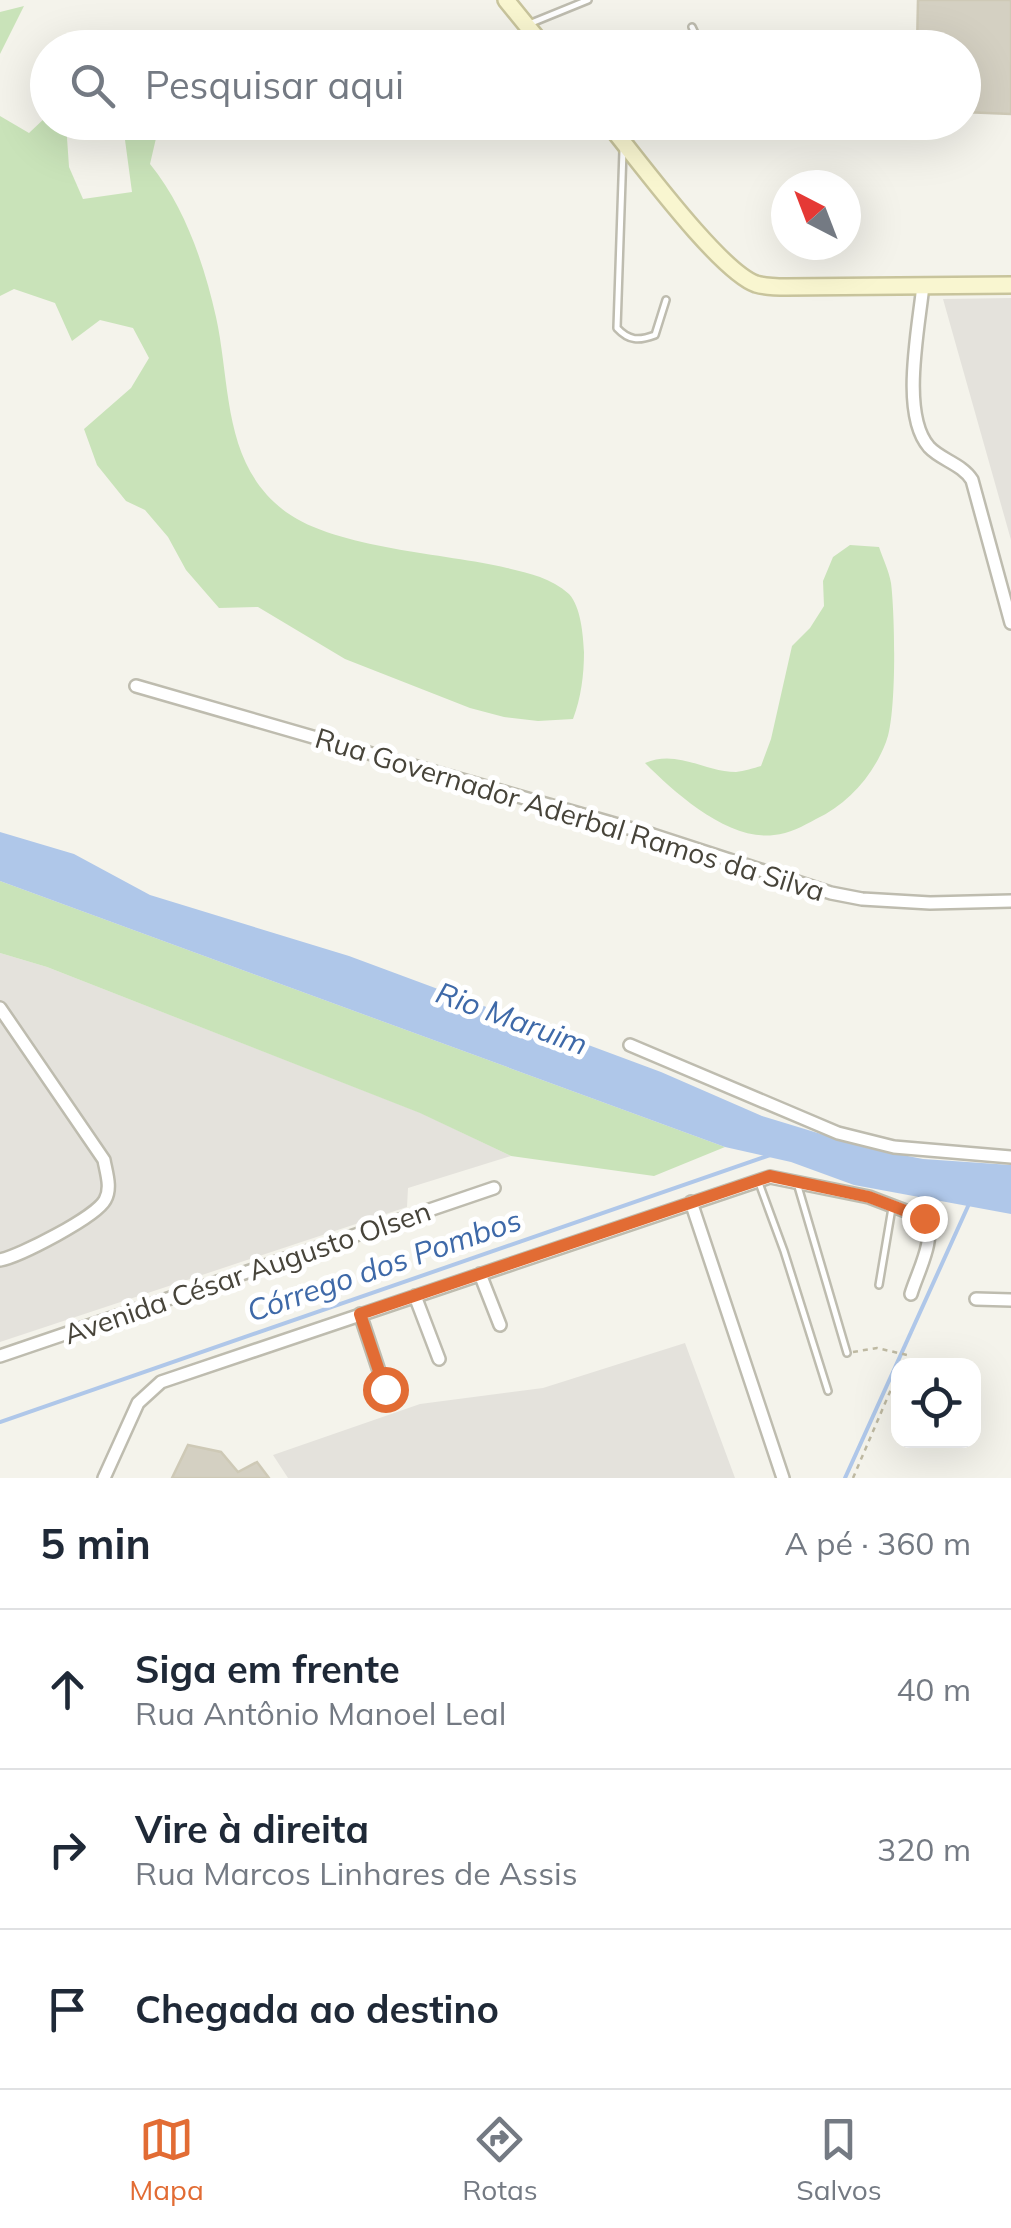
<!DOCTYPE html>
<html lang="pt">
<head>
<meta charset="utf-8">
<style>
	body { margin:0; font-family:Mulish,sans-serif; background:#f2f2f3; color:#1f2937 }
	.controls { position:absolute; right:30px; bottom:30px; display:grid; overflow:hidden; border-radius:20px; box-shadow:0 10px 40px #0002 }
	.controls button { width:90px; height:90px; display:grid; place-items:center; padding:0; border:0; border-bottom:2px solid #e0e1e3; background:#fff; color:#1f2937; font:50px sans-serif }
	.compass { position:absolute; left:771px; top:170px; width:90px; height:90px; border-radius:50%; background:#fff; box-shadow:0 10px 40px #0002; rotate:318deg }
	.stop { position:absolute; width:30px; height:30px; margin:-22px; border:8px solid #e26c34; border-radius:50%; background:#fff }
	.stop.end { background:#e26c34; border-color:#fff; box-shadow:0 2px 10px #0008 }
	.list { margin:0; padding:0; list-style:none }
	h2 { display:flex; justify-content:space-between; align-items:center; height:130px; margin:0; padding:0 40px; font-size:42px }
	h2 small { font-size:32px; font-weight:400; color:#747a83 }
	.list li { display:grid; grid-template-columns:65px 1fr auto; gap:30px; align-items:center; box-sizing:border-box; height:160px; padding:0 40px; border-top:2px solid #e0e1e3 }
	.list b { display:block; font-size:38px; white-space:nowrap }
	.list p { margin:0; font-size:32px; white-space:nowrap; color:#747a83 }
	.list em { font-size:32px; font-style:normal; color:#747a83 }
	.icon { flex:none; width:55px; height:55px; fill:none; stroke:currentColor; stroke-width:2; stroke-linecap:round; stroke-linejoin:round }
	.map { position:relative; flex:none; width:1011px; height:1478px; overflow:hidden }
	.search { position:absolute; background:#fff; box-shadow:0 10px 40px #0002; left:30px; right:30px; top:30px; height:110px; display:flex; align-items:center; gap:25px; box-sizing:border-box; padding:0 35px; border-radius:55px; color:#747a83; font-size:38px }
	.sheet { height:610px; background:#fff }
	nav { display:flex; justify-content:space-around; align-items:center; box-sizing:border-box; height:140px; border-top:2px solid #e0e1e3; background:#fff; font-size:28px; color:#747a83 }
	nav a { display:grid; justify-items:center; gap:5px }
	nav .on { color:#e26c34 }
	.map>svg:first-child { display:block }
</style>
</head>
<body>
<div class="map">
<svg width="1011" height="1478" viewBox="0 0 1011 1478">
	<rect width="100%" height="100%" fill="#f4f3eb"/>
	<path fill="#e4e2dc" d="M1011,298V540L943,299Z
		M0,953L47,967L421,1113L511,1156L408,1188L407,1207L0,1342Z
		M685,1343L735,1478H288L273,1455L420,1404L543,1388Z"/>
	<path fill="#c9e3b9" d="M24,6L0,54V12Z
		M0,116L29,133L47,116L48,122L66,123L69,167L83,199L132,192L125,140L132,124L148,123L157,134L150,164C185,207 204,264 216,317C231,385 222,465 286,512C337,549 445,553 507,568C529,573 551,578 569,594C581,607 583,635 584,652C584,675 581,698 573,719L538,721L504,717L470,708L345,659L258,607L219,608L186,570L168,537L145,510L126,501L97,465L84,429L131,388L149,358L133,328L100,320L72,341L55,303L14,289L0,296Z
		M850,545L879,547C883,559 889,571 891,583C895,614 897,716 886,742C873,776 848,804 816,819C803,826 789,834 774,835C728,841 675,793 645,763C677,749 705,772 736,772C744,771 754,768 761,766L771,739L792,646L810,628L824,606L823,581L833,557Z
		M0,881L725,1147L654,1176L511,1156L420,1113L47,967L0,953Z"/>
	<path fill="#afc7e9" d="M0,832L74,854L150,895L349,956L661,1072L762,1116L867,1148L923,1159L1011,1165V1214L854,1185L791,1162L725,1147L0,881Z"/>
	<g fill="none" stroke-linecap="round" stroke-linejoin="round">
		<path stroke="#afc7e9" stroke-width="4" d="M0,1422L770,1155
			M845,1478L969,1204"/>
	</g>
	<path fill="#d4d0c2" stroke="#cec9b6" stroke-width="2.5" d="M918,0H1011V114L964,112V48H917Z
		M188,1445L221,1452L238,1472L257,1462L269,1478H172Z"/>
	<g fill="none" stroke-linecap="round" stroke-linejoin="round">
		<g stroke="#bebcaf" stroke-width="10">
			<path id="service" d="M529,24L588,0
				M692,27L702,48
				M623,150L617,328C629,341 639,341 655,335L666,300
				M759,1183L784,1251L828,1391
				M797,1183L847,1353
				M879,1285L892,1208"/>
		</g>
		<g stroke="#bebcaf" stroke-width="16">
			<path id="minor" d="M923,285C919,327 900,414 929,447C941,460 962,464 972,480L1011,623
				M136,686L653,835L831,893L862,899L930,903L1011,901
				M0,1008L104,1160C106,1172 112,1188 105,1200C96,1217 20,1256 0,1260
				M630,1045L838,1133L894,1147L1011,1157
				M691,1202L783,1478
				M480,1274L500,1325
				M415,1296L439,1359
				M976,1299L1011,1300
				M360,1314L385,1389
				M0,1356L494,1188
				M104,1478L138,1403L161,1382L770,1177L869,1197L924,1218C938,1236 917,1273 911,1294"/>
		</g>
		<g stroke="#c8c49c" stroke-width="20">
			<path id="secondary" d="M506,0L545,48
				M607,122C636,157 719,271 756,284C766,287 777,287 787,287L1011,285"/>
		</g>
		<path stroke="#beb9a2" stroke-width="2.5" stroke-dasharray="5 5" stroke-linecap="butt" d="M853,1352L877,1348L907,1355L902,1366
			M853,1478L898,1373"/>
		<use href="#service" stroke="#fff" stroke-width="5"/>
		<use href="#minor" stroke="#fff" stroke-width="11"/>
		<use href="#secondary" stroke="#f9f6d0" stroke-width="15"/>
	</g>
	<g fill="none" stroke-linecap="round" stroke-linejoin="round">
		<path stroke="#e26c34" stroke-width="12" d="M385,1389L360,1314L770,1176L869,1197L924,1218"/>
	</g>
	<g text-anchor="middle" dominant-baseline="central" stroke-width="10" stroke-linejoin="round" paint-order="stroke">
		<g font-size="28" fill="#47443a" stroke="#fff">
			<text transform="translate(570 814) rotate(17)">Rua Governador Aderbal Ramos da Silva</text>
			<text transform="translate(247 1272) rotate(-19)">Avenida César Augusto Olsen</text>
		</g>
		<g font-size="30" font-style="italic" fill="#3e69a8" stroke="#fff">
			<text transform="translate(512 1018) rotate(20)">Rio Maruim</text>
			<text transform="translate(384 1265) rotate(-19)">Córrego dos Pombos</text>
		</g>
	</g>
</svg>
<div class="controls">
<button><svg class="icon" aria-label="locate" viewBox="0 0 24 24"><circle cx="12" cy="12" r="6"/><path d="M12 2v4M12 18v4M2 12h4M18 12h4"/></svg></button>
</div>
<svg class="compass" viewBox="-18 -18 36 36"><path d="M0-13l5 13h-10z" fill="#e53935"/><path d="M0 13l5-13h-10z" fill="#747a83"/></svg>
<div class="stop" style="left:385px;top:1389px"></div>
<div class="stop end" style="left:924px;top:1218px"></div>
<div class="search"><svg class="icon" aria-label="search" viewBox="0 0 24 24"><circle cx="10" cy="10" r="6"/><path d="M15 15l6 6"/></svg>Pesquisar aqui</div>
</div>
<section class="sheet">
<h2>5 min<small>A pé · 360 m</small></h2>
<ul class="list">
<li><svg class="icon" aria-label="ahead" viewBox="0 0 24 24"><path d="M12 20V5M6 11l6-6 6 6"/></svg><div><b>Siga em frente</b><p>Rua Antônio Manoel Leal</p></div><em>40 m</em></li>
<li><svg class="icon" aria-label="right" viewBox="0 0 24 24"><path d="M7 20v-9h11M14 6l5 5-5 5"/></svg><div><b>Vire à direita</b><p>Rua Marcos Linhares de Assis</p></div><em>320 m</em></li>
<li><svg class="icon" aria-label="arrive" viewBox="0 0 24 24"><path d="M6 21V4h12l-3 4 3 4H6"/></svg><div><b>Chegada ao destino</b></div></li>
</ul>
</section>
<nav>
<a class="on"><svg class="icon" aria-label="map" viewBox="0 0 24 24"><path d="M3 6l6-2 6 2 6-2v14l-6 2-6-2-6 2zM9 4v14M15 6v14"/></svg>Mapa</a>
<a><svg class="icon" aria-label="directions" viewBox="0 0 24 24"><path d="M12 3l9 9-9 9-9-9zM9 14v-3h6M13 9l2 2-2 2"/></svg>Rotas</a>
<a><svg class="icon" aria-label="saved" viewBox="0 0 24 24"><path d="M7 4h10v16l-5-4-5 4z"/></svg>Salvos</a>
</nav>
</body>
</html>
